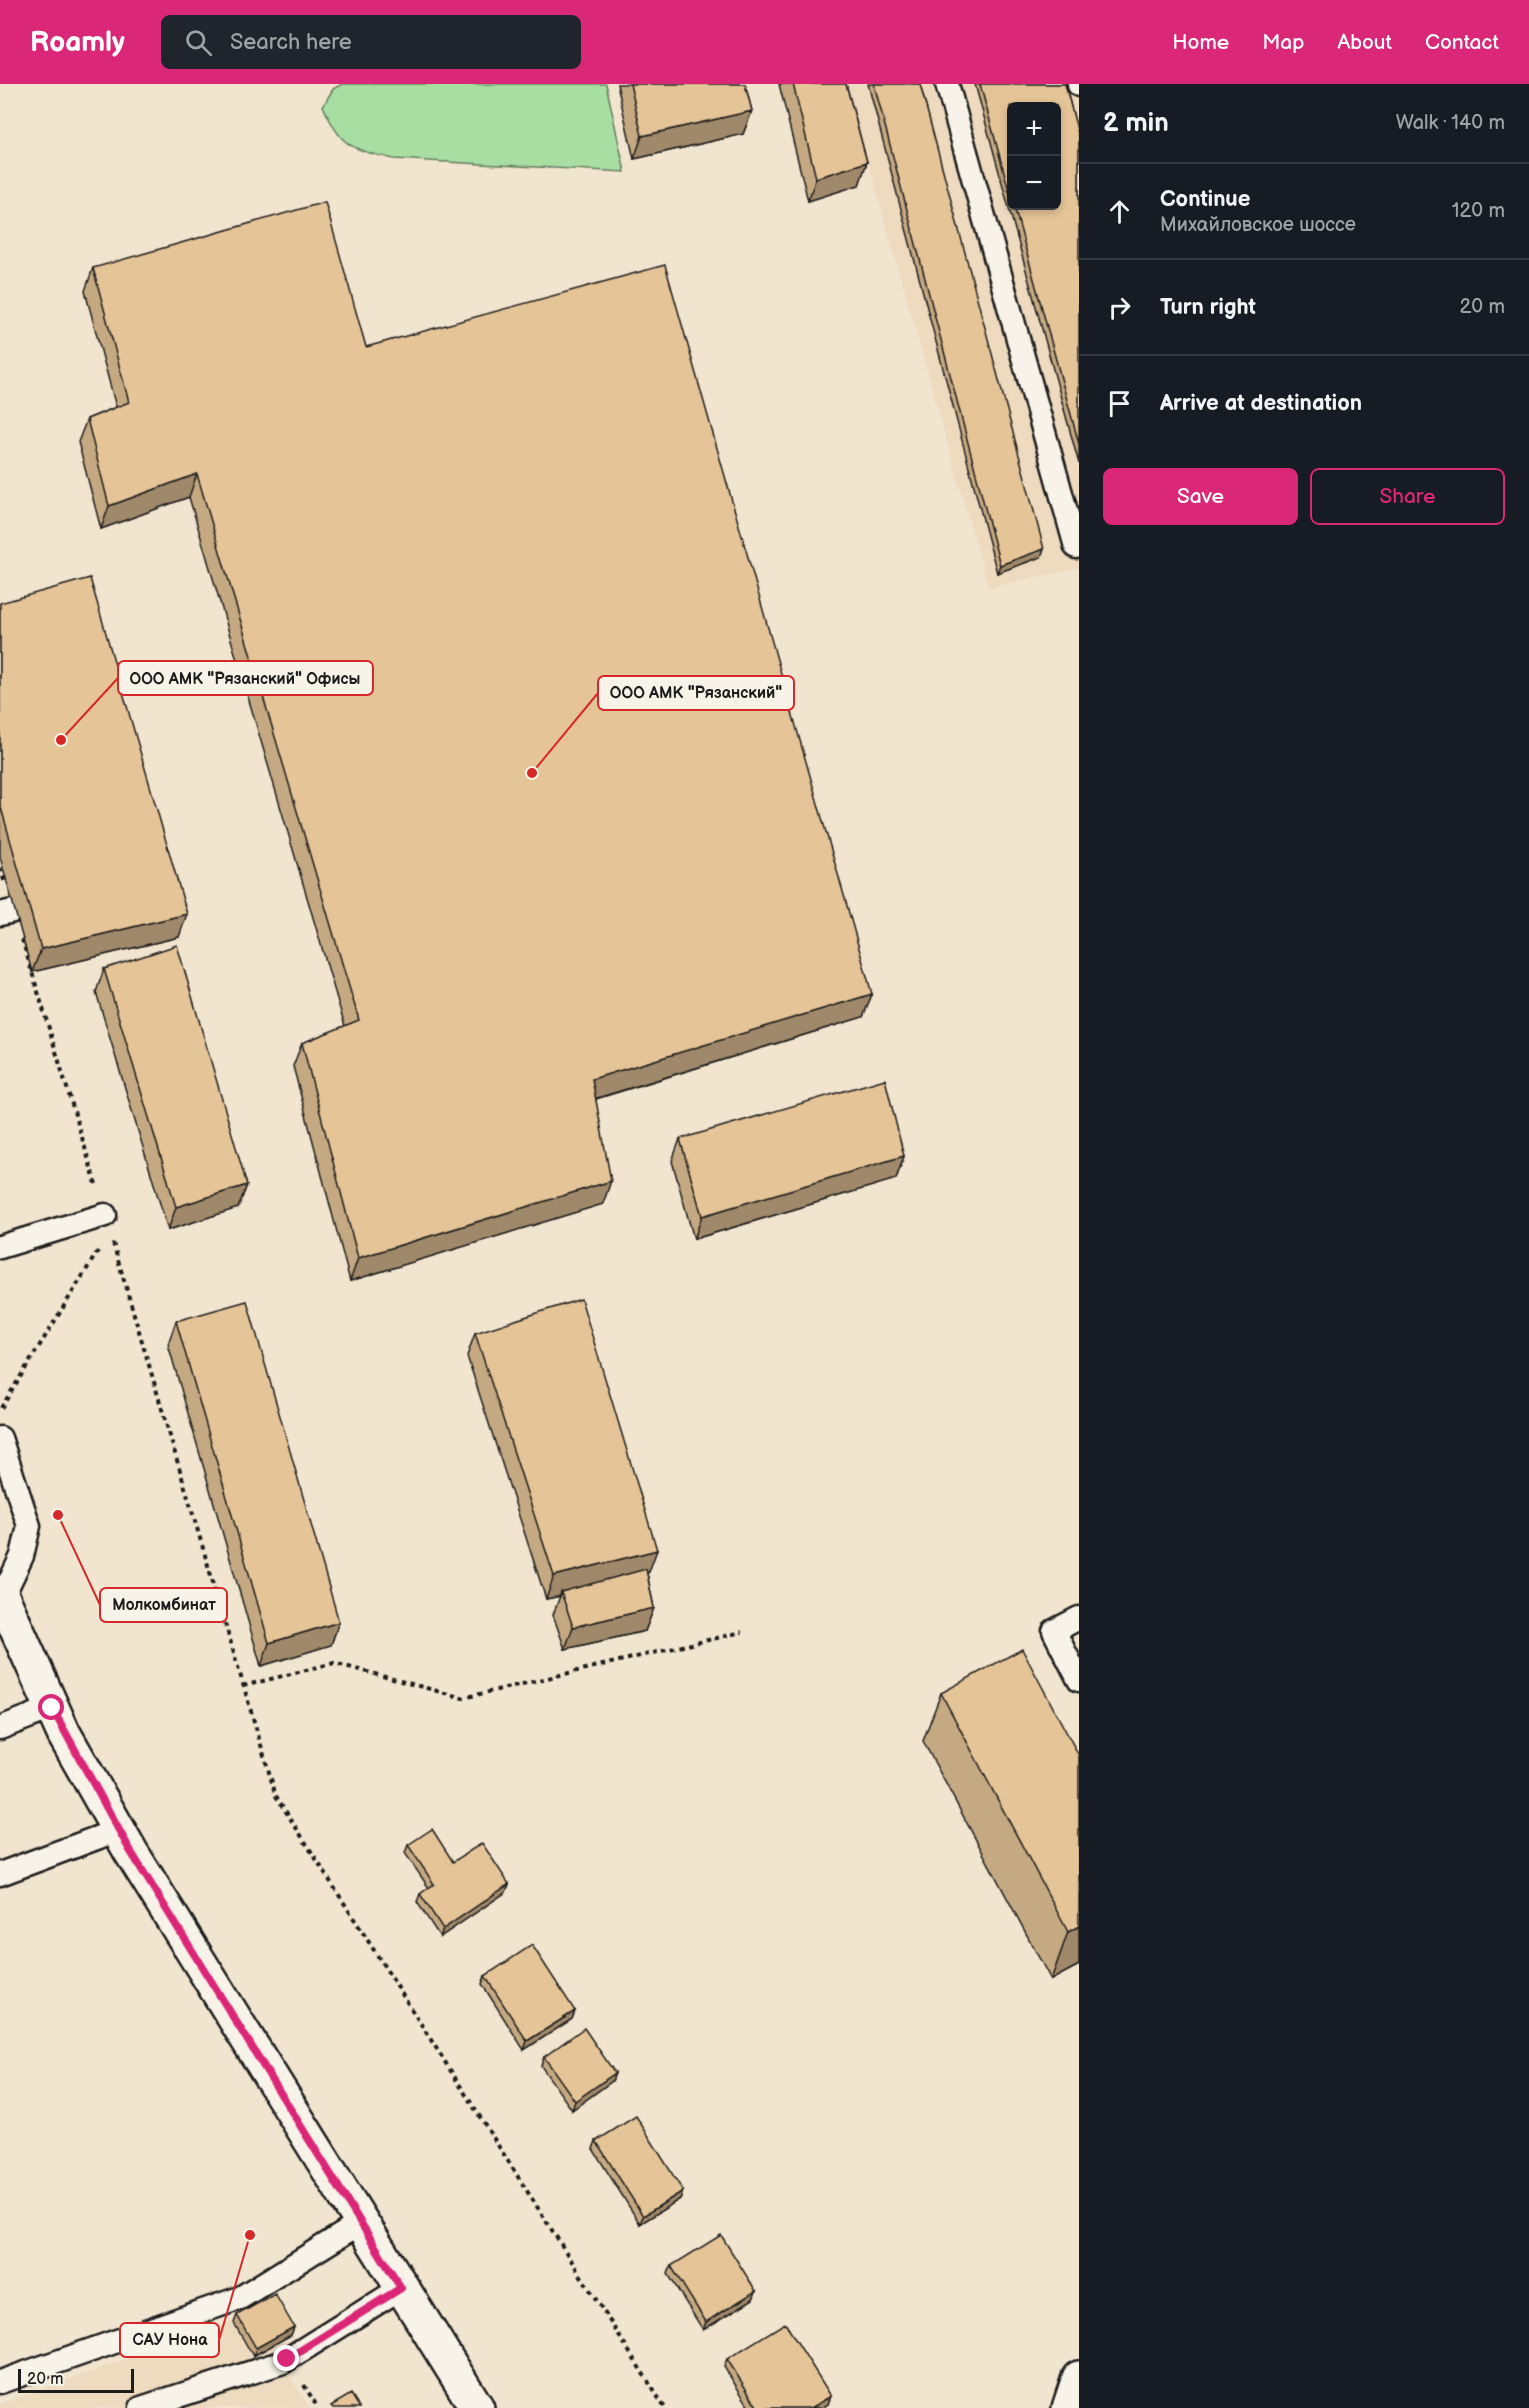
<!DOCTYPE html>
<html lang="en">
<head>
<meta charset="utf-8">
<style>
	body { margin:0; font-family:"Balsamiq Sans",sans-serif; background:#20242c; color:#f1f3f6 }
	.controls { position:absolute; right:18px; top:18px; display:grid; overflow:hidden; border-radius:9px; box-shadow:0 3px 9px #0003 }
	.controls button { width:54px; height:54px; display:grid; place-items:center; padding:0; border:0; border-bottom:2px solid #363941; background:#171b24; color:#f1f3f6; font:30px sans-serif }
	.scale { position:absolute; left:18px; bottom:15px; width:116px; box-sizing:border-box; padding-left:6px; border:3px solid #1c1c1c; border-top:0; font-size:16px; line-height:21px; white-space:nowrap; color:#1c1c1c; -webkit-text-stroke:4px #f7f3e8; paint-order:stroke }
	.stop { position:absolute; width:18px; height:18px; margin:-14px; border:4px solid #db2777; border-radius:50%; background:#fff }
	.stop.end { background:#db2777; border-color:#fff; box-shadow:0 2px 6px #0008 }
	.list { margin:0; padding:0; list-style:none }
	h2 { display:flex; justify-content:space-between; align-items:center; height:78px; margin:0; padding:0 24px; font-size:26px }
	h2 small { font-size:20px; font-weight:400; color:#9ea1a6 }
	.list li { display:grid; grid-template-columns:39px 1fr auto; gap:18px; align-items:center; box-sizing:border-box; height:96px; padding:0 24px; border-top:2px solid #363941 }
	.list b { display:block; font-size:22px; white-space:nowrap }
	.list p { margin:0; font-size:20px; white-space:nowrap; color:#9ea1a6 }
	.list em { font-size:20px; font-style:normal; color:#9ea1a6 }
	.actions { display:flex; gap:12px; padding:18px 24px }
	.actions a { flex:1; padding:14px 0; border:2px solid #db2777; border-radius:9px; text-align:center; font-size:21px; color:#db2777 }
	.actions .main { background:#db2777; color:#fff }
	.icon { flex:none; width:33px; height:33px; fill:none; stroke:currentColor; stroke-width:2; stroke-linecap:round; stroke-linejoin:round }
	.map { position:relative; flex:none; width:1079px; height:2324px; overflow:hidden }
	header { display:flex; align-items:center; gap:36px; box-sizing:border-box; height:84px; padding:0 30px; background:#db2777; color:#fff }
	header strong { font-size:28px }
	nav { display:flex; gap:33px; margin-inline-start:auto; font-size:21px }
	.search { width:420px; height:54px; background:#20242c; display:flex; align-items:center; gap:15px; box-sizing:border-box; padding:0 21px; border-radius:9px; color:#9ea1a6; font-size:22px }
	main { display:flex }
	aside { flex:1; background:#171b24 }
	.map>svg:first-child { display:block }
</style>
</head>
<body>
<header>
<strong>Roamly</strong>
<div class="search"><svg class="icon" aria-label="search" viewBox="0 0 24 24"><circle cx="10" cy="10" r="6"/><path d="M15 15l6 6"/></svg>Search here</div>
<nav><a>Home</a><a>Map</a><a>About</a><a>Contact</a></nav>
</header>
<main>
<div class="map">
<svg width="1079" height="2324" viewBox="0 0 1079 2324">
	<rect width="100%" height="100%" fill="#f2e5d0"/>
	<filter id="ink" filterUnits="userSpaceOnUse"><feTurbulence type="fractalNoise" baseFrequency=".0167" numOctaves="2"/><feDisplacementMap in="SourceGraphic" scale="12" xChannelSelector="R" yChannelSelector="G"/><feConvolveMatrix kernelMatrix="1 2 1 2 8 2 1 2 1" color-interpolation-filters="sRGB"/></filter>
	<g filter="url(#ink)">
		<path fill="#eedbbf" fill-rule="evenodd" d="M846,0H1079V484L988,504ZM1012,22H1056V122H1012Z
			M250,2231L310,2324H0V2320Z"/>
		<path fill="#a8dea1" stroke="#627d5e" stroke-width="1.5" d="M342,0H606L625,88L394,75C351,65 342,64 323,22L333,5Z"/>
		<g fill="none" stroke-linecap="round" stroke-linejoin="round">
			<g stroke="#1c1c1c" stroke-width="27">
				<path id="service" d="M947,0L1076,463
					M1079,0V1
					M0,830L13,827
					M0,1163L105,1131
					M0,1354L29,1442L22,1472L2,1514
					M1079,1534L1054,1547L1079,1596
					M0,1644L52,1624
					M0,1790L118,1746
					M0,2298L240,2214L362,2138
					M141,2324L283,2278L401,2204"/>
			</g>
			<g stroke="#1c1c1c" stroke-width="38">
				<path id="minor" d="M1069,2324L1079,2294"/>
			</g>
			<g stroke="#1c1c1c" stroke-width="38">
				<path id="primary" d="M0,1508L64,1650L131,1768L477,2324"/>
			</g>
			<path stroke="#1c1c1c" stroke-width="4" stroke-dasharray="4.5 4.5" stroke-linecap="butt" d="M0,784L5,799
				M22,855L96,1100
				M113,1159L276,1712L665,2324
				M1,1324L98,1167
				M243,1602L334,1579L463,1614L742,1548
				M304,2301L318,2324"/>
			<use href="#service" stroke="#f7f3e8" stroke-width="22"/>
			<use href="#minor" stroke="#f7f3e8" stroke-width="33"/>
			<use href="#primary" stroke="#f7f3e8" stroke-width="33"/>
		</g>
		<path fill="#c5a982" stroke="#1c1c1c" stroke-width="1.5" fill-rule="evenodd" d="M617,0H745L752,27L743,50L634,75Z
			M779,0H846L867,78L859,101L808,117Z
			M868,0H920L1041,473L997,489Z
			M975,0H1065L1079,53V380ZM1011,22L1056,122H1011Z
			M93,184L366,263L872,910L863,933L596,1015L603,1120L350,1197L293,982L302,959L345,942L189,413L101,445L78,358L87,335L116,323L85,207Z
			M0,519L179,853L32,888L0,773Z
			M104,885L247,1101L238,1124L168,1146L96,908Z
			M680,1055L904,1072L896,1095L694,1155L672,1077Z
			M176,1237L339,1538L331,1561L261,1582L168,1260Z
			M475,1249L649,1488L647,1489L654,1524L645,1547L565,1565L553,1531L560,1512L546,1515L467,1272Z
			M941,1609L1079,1672V1881L1051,1896L923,1657Z
			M408,1761L509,1800L506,1808L440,1853L417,1818L420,1810L429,1804L405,1769Z
			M485,1892L575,1927L572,1935L524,1966L482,1900Z
			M544,1973L615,1989L612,1997L572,2026L541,1982Z
			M596,2057L683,2107L680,2115L640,2140L593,2065Z
			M671,2182L756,2207L753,2215L703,2246L668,2190Z
			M237,2231L294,2243L291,2251L253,2272L234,2239Z
			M727,2275L828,2320L822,2324H750L724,2283Z"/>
		<path fill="#a0896a" stroke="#1c1c1c" stroke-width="1.5" d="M752,27L743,50L634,75L642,52Z
			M867,78L859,101L808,117L816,94Z
			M197,390L189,413L101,445L109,422Z
			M1044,465L1041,473L997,489L1000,481Z
			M187,830L179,853L32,888L41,865Z
			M872,910L863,933L584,1018L592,995Z
			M904,1072L896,1095L694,1155L702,1132Z
			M611,1097L603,1120L350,1197L358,1174Z
			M247,1101L238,1124L168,1146L176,1123Z
			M657,1466L649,1488L562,1511L561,1508L560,1512L546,1515L554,1492Z
			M654,1524L645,1547L565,1565L573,1543Z
			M339,1538L331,1561L261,1582L269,1559Z
			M509,1800L506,1808L440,1853L443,1845Z
			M1079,1842V1881L1051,1896L1068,1848Z
			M575,1927L572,1935L524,1966L527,1957Z
			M615,1989L612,1997L572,2026L575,2017Z
			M683,2107L680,2115L640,2140L643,2132Z
			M756,2207L753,2215L703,2246L706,2238Z
			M294,2243L291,2251L253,2272L256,2264Z
			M831,2312L828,2320L822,2324H811Z"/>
		<path fill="#e5c497" stroke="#1c1c1c" stroke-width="1.5" d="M630,0H745L752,27L642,52Z
			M793,0H846L867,78L816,94Z
			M874,0H920L1044,465L1000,481Z
			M980,0H1065L1079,53V360L1014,122H1056V22H1011V114Z
			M325,118L366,263L665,181L872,910L592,995L611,1097L358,1174L302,959L359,936L197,390L109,422L87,335L129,318L93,184Z
			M90,494L187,830L41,865L0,720V519Z
			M177,861L247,1101L176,1123L104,885Z
			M885,995L904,1072L702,1132L680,1055Z
			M581,1215L657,1466L554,1492L475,1249Z
			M247,1217L339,1538L269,1559L176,1237Z
			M646,1485L654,1524L573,1543L561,1508Z
			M1022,1565L1079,1672V1842L1068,1848L941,1609Z
			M432,1745L453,1778L482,1759L509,1800L443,1845L420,1810L434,1800L408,1761Z
			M532,1861L575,1927L527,1957L485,1892Z
			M584,1944L615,1989L575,2017L544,1973Z
			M636,2032L683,2107L643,2132L596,2057Z
			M721,2151L756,2207L706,2238L671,2182Z
			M275,2210L294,2243L256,2264L237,2231Z
			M785,2239L831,2312L811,2324H758L727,2275Z
			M351,2310L360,2324H333L331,2322Z"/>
	</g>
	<g fill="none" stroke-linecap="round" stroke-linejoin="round" filter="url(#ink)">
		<path stroke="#db2777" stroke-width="8" d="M52,1624L131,1768L401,2204L287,2275"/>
	</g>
	<path fill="none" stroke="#d62828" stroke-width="2" d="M61 656L118 594M532 689L598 609M58 1431L100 1521M250 2151L219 2256"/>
	<g fill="#d62828" stroke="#f7f3e8" stroke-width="2">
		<circle cx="61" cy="656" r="6"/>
		<circle cx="532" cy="689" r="6"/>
		<circle cx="58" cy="1431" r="6"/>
		<circle cx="250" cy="2151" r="6"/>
	</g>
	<g fill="#f7f3e8" stroke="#d62828" stroke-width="2">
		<rect x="118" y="577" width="255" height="34" rx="6"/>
		<rect x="598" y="592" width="196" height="34" rx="6"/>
		<rect x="100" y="1504" width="127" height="34" rx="6"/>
		<rect x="120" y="2239" width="99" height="34" rx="6"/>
	</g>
	<g font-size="16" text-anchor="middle" font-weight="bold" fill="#1c1c1c">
		<text x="245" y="600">ООО АМК "Рязанский" Офисы</text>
		<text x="696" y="614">ООО АМК "Рязанский"</text>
		<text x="164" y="1526">Молкомбинат</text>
		<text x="170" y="2261">САУ Нона</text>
	</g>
</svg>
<div class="controls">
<button>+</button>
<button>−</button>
</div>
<div class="scale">20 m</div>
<div class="stop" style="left:52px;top:1624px"></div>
<div class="stop end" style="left:287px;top:2275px"></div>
</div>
<aside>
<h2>2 min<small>Walk · 140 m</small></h2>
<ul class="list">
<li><svg class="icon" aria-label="ahead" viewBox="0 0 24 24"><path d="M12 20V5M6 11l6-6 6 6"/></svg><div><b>Continue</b><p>Михайловское шоссе</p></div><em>120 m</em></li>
<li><svg class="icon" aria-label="right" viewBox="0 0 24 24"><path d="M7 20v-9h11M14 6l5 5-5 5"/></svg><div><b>Turn right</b></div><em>20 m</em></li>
<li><svg class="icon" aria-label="arrive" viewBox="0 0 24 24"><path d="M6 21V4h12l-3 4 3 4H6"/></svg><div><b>Arrive at destination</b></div></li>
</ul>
<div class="actions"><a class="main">Save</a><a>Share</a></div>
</aside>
</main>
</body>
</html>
